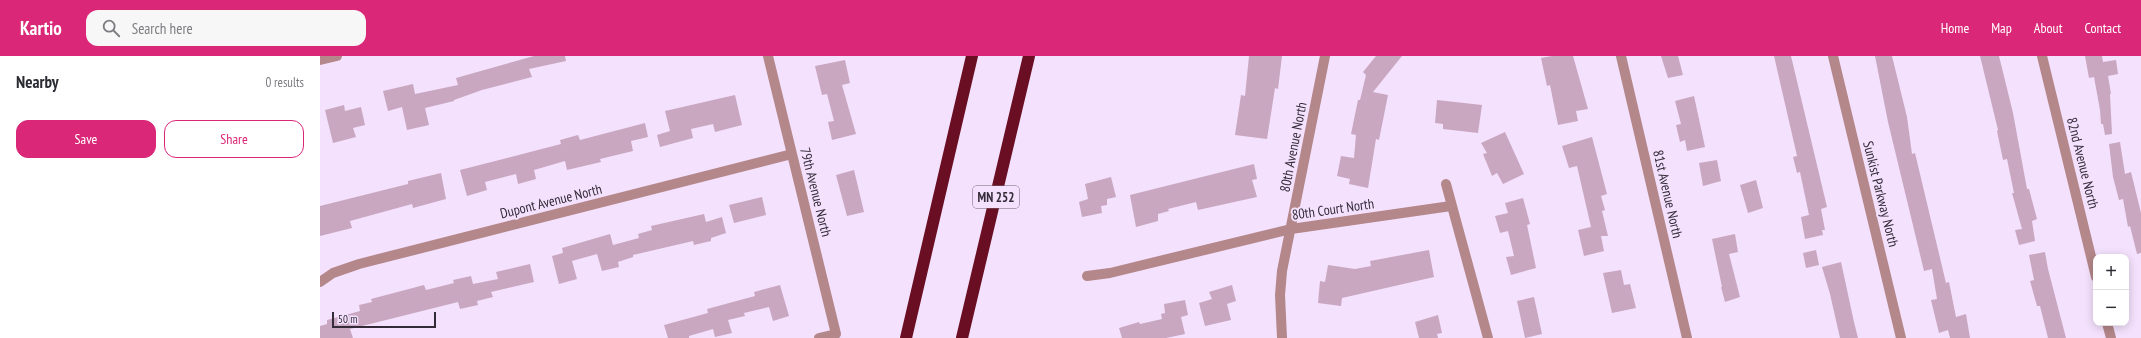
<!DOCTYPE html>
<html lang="en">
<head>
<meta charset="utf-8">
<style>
	body { margin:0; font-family:"PT Sans Narrow",sans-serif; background:#f7f7f7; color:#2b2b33 }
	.controls { position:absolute; right:12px; bottom:12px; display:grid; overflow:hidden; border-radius:8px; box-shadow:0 2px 10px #0003 }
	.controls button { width:36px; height:36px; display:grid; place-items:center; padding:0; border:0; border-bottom:1px solid #e1e1e2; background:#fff; color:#2b2b33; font:20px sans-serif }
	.scale { position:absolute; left:12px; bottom:10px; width:104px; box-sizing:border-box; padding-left:4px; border:2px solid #342b38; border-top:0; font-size:11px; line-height:14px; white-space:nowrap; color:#342b38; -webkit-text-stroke:3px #f4e1fd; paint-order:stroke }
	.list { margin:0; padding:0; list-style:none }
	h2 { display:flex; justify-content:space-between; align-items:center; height:52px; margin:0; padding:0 16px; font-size:17px }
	h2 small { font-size:13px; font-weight:400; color:#7c7c81 }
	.actions { display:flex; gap:8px; padding:12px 16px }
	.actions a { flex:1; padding:9px 0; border:1px solid #db2777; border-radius:12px; text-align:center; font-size:14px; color:#db2777 }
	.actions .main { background:#db2777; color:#fff }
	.icon { flex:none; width:22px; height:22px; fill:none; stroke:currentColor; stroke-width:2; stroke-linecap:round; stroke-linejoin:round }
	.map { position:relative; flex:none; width:1821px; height:282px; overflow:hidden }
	header { display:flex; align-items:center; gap:24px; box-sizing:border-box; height:56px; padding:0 20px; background:#db2777; color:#fff }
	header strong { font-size:19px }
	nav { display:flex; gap:22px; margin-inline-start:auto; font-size:14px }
	.search { width:280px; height:36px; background:#f7f7f7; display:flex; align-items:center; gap:10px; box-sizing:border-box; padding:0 14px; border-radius:12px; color:#7c7c81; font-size:15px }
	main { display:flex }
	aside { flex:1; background:#fff }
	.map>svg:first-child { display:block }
</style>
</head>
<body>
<header>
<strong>Kartio</strong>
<div class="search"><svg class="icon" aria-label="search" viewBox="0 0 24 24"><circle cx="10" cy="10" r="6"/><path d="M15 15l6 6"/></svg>Search here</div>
<nav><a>Home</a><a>Map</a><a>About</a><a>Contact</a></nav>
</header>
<main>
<aside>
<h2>Nearby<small>0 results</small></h2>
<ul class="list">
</ul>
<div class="actions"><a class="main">Save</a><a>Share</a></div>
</aside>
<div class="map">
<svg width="1821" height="282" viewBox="0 0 1821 282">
	<rect width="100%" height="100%" fill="#f4e1fd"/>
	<path fill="#c9a7c1" d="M214,0H245L246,5L209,13L212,21L162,34L134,44V45L105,52L109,69L87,74L82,51L68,55L63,35L93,28L95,38L138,29L136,22Z
		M929,0H962L958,33L955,32L947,83L915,79L921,39L925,40Z
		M1056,0H1082L1053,36L1068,39L1059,84L1056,83L1048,132L1029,128L1030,123L1017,120L1021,100L1034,102L1036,79L1031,78L1038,44H1040L1046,19L1043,16Z
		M1232,0H1253L1268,53L1256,55L1258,65L1238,69L1230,29L1227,30L1221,2Z
		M1341,0H1358L1363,19L1348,22Z
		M1454,0H1471L1507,151L1501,153L1505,174H1502L1503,179L1485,183L1481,161L1489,159L1480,116L1477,117L1473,101L1477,100Z
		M1555,0H1572L1587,61L1592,98L1595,97L1626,227L1629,226L1636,261L1646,258L1650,282H1630L1628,274L1619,277L1611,244L1617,243L1612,213L1604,215L1568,66Z
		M1660,0H1679L1693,57L1707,133H1709L1717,163L1712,165L1715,185L1699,189L1695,174L1702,173L1692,137H1694L1687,103L1683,104L1677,75L1678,74Z
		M1765,0H1782L1783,6L1796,4L1798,18L1788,20L1791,38H1790L1792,78L1785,79L1783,68H1781L1780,54L1774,21L1769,22Z
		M525,4L530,27L522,29L536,78L512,84L508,66L514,65L507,38L502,39L495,10Z
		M415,39L422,69L395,76L393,68L371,73L373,82L340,91L337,79L350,75L345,55Z
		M1374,40L1385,91L1367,95L1365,84L1360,86L1356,69L1361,68L1355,45Z
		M1117,44L1162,49L1158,77L1123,73V68L1115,67Z
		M24,49L25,55L41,51L45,69L33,72L36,81L13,87L5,54Z
		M325,67L328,81L311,85L313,95L280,103L281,106L247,114L245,105L214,114L216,123L198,128L196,118L165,126L167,134L147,140L140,114L241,88L240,84L258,79L260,84Z
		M1185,76L1204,118L1183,128L1177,117L1172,120L1163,98L1167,97L1161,87Z
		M1272,81L1287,138L1281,140L1285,154L1282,155L1288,180H1281L1284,195L1264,200L1258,174L1271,171L1257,110L1249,112L1242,90Z
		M1800,86L1805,118L1811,116L1821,157V197L1817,198L1810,170L1808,171L1803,143L1799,144L1793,121L1789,88Z
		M1397,104L1401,125L1383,130L1379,107Z
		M934,108L937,123L932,124L937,141L878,154L876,146L848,153L849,155L838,158V165L816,171L810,139Z
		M534,114L544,156L527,160L516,119Z
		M121,117L126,143L93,152L92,148L30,165L32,172L0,180V150L88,128V125Z
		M791,121L796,141L787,143V149L781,150L782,157L762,161L759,146L768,143L765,128Z
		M1436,124L1443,152L1428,157L1420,129Z
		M442,141L446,159L414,167L409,149Z
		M1203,142L1210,168L1207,169L1216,212L1191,219L1186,201L1194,200L1188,175L1180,177L1175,160L1188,157L1185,147Z
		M384,158L386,166L402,161L406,177L391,182V185L374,189L373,185L313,199V201L298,206L299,211L282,215L277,198L252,205L257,223L239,228L232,200L243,197L242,192L290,178L293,189L319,182L318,178L332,174L331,170Z
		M1415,178L1418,196L1409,198L1420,241L1405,246L1401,231H1402L1392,183Z
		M1109,194L1114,221L1022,242L1021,250L998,247L1000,225L1005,226L1008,209L1035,213L1051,210L1050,205Z
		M1496,194L1499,209L1486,212L1483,197Z
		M1725,196L1728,213L1746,282H1728L1720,250H1717L1710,225L1714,224L1709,199Z
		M1521,206L1534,266L1538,282H1520L1510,238L1502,211Z
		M210,208L214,226L171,236L173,241L157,245L158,249L140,253L138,246L30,273L33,282H0V270L7,268V264L40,255L39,249L52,246L51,243L104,229L106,234L134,227L133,224L151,220L153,228L178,223L176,216Z
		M1301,214L1304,229L1310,228L1316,252L1292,257L1283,217Z
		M460,229L469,260L453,265L449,251L424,257L425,260L408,264L412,277L395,281L393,273L369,280V282H348L344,269L388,257L387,253L435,240L434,236Z
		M912,229L916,245L907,248L911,264L885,270L879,247L892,243L889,236Z
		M1214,241L1222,278L1205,282L1197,245Z
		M865,244L868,259L861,261L865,278L846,282H802L799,272L819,266L820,268L842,263L841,258L845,257L844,248Z
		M1118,259L1122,277L1117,278L1118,282H1099L1095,266Z"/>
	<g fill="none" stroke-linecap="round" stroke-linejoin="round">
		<path stroke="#b4878a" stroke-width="10" d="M448,0L516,278L499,282
			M1301,0L1367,282
			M1513,0L1581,282
			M1722,0L1776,221
			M0,4L17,0
			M1126,128L1168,282
			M767,220L790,217L971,173L1131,150
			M0,226L13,217L39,208L472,98
			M1787,267L1791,282
			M962,282L960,239L962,215L1005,0"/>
		<path stroke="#6a0f23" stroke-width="12" d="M586,282L652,0
			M642,282L709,0"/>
	</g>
	<g text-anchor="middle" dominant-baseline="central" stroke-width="4" stroke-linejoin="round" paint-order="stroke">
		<rect fill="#f4e1fd" stroke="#6e6273" stroke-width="1" x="653" y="130" width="46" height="22" rx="3"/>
		<g font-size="13" font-weight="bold" fill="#342b38">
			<text x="676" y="141">MN 252</text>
		</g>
		<g font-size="14" fill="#342b38" stroke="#f4e1fd">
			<text transform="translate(973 91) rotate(-79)">80th Avenue North</text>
			<text transform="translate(1763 107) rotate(76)">82nd Avenue North</text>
			<text transform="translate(496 136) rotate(76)">79th Avenue North</text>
			<text transform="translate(1348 138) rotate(77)">81st Avenue North</text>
			<text transform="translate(1561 138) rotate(76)">Sunkist Parkway North</text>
			<text transform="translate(231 145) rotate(-14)">Dupont Avenue North</text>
			<text transform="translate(1013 153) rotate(-8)">80th Court North</text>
		</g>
	</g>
</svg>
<div class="controls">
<button>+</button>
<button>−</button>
</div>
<div class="scale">50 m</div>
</div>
</main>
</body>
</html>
